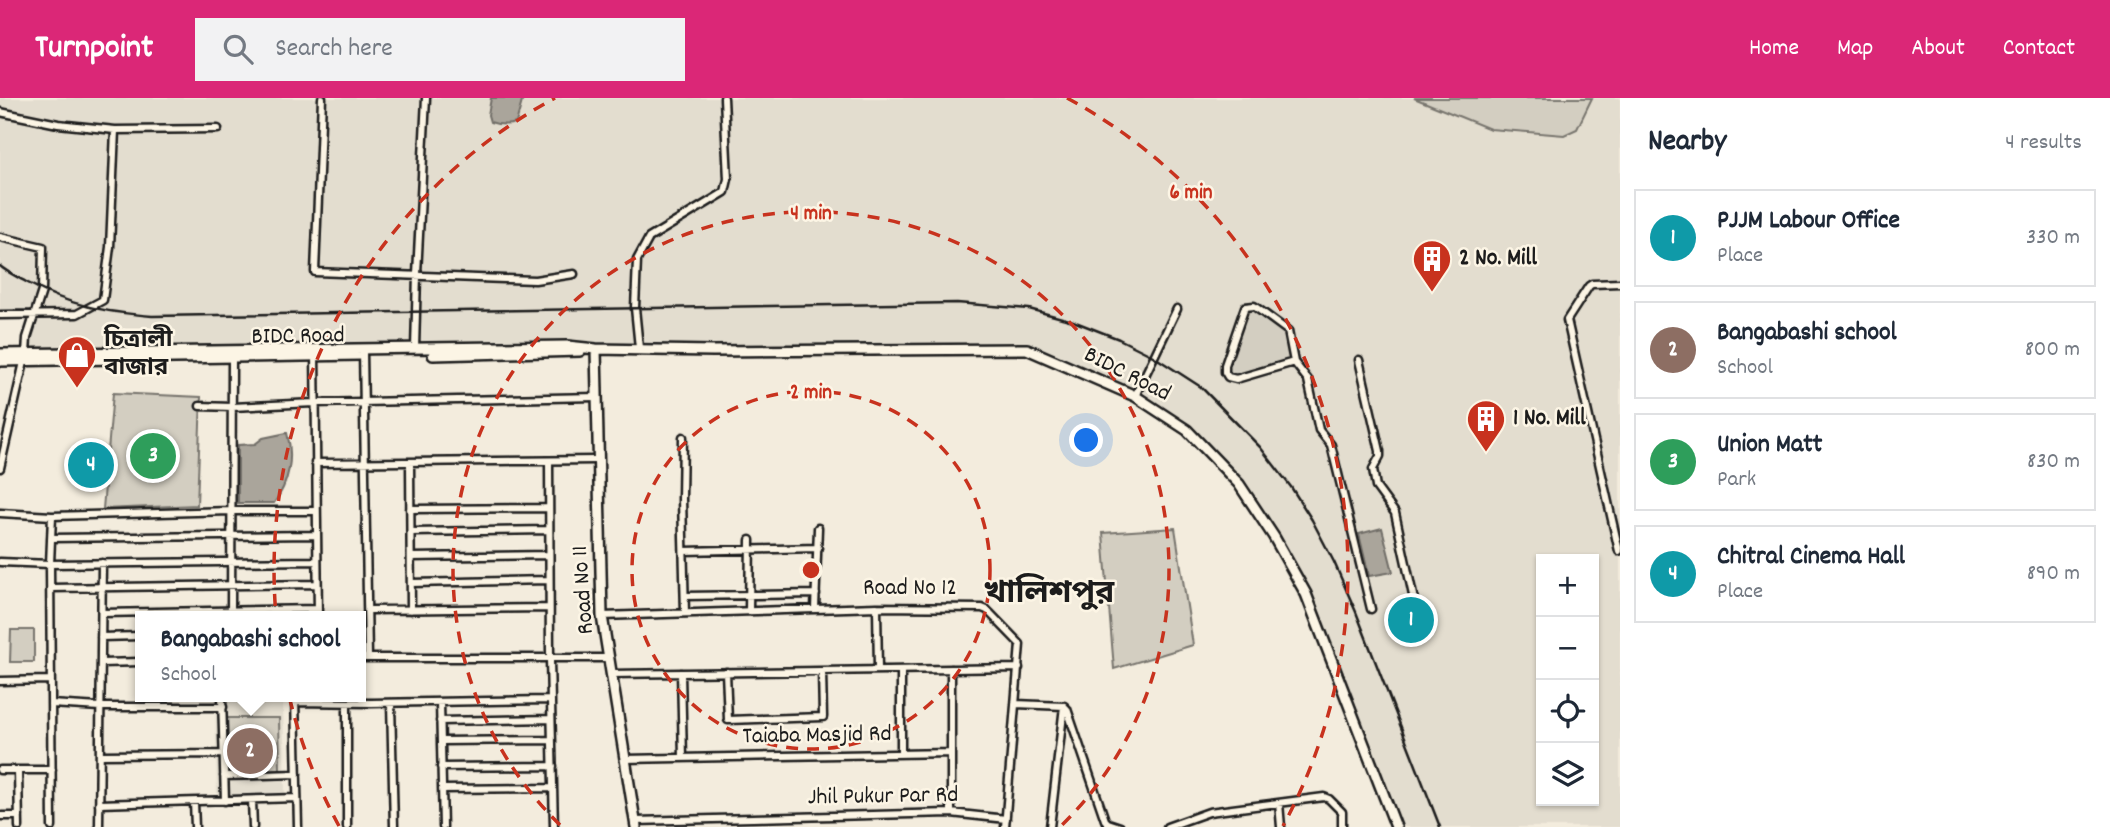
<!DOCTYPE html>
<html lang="en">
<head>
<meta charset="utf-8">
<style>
	body { margin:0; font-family:Dekko,"Noto Sans Bengali",sans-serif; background:#f2f2f3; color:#1f2937 }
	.controls { position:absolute; right:21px; bottom:21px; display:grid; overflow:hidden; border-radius:0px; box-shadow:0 2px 5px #0004 }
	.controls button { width:63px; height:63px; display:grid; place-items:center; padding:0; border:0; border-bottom:2px solid #e0e1e3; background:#fff; color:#1f2937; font:35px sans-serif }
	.you { position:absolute; left:1087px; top:343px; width:24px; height:24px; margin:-18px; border:5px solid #fff; border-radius:50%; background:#1a73e8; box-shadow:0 0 0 10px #1a73e833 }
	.badge { display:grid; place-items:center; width:46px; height:46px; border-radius:50%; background:#db2777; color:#fff; font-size:23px; font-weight:700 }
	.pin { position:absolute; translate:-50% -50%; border:4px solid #fff; box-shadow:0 2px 7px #0006 }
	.popup { position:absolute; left:135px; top:513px; width:231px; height:91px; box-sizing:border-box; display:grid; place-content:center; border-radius:0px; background:#fff; filter:drop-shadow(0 2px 5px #0005); font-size:23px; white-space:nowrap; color:#747a83 }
	.popup b { font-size:26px; color:#1f2937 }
	.popup::after { content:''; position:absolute; left:50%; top:100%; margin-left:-14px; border:14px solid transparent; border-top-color:#fff }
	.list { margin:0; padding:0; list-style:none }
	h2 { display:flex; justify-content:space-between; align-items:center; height:91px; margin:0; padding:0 28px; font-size:30px }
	h2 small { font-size:23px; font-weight:400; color:#747a83 }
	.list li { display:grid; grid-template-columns:46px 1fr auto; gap:21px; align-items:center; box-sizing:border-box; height:98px; margin:0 14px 14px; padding:0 14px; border:2px solid #e0e1e3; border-radius:0px }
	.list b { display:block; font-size:26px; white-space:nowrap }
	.list p { margin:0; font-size:23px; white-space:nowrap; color:#747a83 }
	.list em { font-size:23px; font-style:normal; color:#747a83 }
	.icon { flex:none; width:38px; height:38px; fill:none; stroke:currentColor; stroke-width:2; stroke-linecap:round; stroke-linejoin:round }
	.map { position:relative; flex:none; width:1620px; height:729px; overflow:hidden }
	header { display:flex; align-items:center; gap:42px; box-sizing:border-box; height:98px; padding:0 35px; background:#db2777; color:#fff }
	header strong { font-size:33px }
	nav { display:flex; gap:38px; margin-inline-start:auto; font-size:24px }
	.search { width:490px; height:63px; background:#f2f2f3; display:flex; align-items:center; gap:18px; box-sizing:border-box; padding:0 24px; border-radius:0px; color:#747a83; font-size:26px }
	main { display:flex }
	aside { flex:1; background:#fff }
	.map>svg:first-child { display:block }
</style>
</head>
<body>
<header>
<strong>Turnpoint</strong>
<div class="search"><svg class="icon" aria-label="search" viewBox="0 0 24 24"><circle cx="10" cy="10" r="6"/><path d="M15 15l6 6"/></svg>Search here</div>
<nav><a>Home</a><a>Map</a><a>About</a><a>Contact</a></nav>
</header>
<main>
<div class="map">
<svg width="1620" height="729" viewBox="0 0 1620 729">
	<rect width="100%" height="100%" fill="#f3ecdd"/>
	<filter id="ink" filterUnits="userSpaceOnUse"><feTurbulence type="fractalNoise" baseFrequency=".0143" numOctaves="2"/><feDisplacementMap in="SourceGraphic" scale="14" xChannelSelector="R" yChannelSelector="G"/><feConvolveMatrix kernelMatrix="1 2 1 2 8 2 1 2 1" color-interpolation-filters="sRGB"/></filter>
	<g filter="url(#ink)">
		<path fill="#e3ddcf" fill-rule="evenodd" d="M0,0H1620V729H1395L1278,436L1240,378L1187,324L1134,294L1025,248L988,245L639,250L26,255L33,216L0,217ZM1541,461H1594V703H1541Z
			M215,599H283L285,698L217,701Z"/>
		<path fill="#d3cec1" stroke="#78756e" stroke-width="2" d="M1414,0H1592L1577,31L1564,37L1490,31Z
			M1250,207L1286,231L1294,264L1230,281L1225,267L1243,212Z
			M113,295L201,299L197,407L103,411Z
			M1175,430L1193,547L1114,571L1103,435Z
			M11,532H34V564H10Z
			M226,620H279L280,674H227Z"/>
		<path fill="#aaa59b" stroke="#716e68" stroke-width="2" d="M491,0H523L516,25C506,28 499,27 490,24L488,17Z
			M287,335C294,359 289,385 274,405H238V347L255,346L263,340Z
			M1382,430L1393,474L1369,478L1359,436Z"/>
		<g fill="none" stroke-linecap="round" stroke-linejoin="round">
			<g stroke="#1c1c1c" stroke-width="11">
				<path id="street" d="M322,0L315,174L535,182L574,176
					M0,14L58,26L115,32L218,31
					M0,139L43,149L42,193L27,240L26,255L0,370
					M0,217L77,216L103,202L110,149L115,32
					M639,250L635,210L637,162L649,140L725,94L728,81L724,0
					M415,251L417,176L426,0
					M363,253L368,560
					M315,254L318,518
					M1359,262L1380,353V358L1373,371L1376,389L1395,415L1414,502
					M1294,264L1236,281L1228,279L1225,274V267L1245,209L1254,208L1288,233L1294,264L1308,282L1319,332L1331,347L1371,511
					M1135,298L1177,211
					M200,308L232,309L314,305L597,299
					M683,339L682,401L685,515
					M549,363L550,562L554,729
					M410,364L411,512
					M315,365L597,362
					M410,411L549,410
					M0,415L52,418L231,413H316
					M52,418L50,466L52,729
					M411,434L549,432
					M51,440L316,437
					M684,453L818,450
					M1619,453L1567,222L1589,188L1592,186L1620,185
					M411,459L549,457
					M0,464L50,466L317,463
					M411,485L549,482
					M51,490L317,486
					M685,498L816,496
					M877,509L878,572
					M815,511L818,430
					M371,512L549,510
					M749,513L750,442
					M102,515L318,511
					M231,518L232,258
					M602,518L877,509L982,510L987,512L1020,546L1005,729
					M101,539L140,538
					M360,560H609
					M101,565L140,564
					M951,571V715
					M901,572V656
					M726,574L728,622L823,619L822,573
					M681,575L683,660
					M611,576L1019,570
					M0,583L51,582
					M222,599L225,703
					M295,599L298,729
					M295,604L371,605L551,602
					M440,604L443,729
					M391,605L394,729
					M51,606L100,609H223
					M1016,606L1064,608L1050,729
					M1064,608L1067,611L1105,722L1108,725L1120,729
					M440,623L551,621
					M441,643L552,642
					M100,657L224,656
					M624,661L951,655
					M441,669L553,668
					M0,672H52
					M18,672L19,729
					M224,678L297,676
					M442,691L553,690
					M252,702L253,729
					M194,704L195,729
					M1279,705L1281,729
					M99,706L297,700
					M0,718H19
					M635,723L951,715L1006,721
					M99,729L102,465
					M347,729V605
					M1167,729L1209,714L1324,699L1329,701L1342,714V729"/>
			</g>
			<g stroke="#1c1c1c" stroke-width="14">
				<path id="secondary" d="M596,251L602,518L636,729
					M0,256L567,248L596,251L713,253L1027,251L1135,298L1187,332L1239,386L1274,439L1306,496L1396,729
					M433,257L580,253
					M0,263L360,257"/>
			</g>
			<use href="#street" stroke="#fcf5e5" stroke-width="6"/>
			<use href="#secondary" stroke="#fcf5e5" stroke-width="9"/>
			<path stroke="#1c1c1c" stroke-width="2.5" d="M0,168C8,175 18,179 28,185C70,208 105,214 152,218L957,205L1029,211L1073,223L1119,241L1153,258L1201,289L1260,349L1291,389L1312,422L1334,464L1356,514L1440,729"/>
		</g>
	</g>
	<g fill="none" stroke="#c8321e" stroke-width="3.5" stroke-dasharray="12 9">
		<circle cx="811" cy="472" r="179"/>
		<path d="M560 727A358 358 0 1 1 1062 727"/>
		<path d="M339 728A537 537 0 0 1 555 0M1067 0A537 537 0 0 1 1283 728"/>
	</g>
	<defs>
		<g id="building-pin" transform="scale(2.0125)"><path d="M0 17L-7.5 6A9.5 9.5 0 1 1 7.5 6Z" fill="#c8321e" stroke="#fcf5e5"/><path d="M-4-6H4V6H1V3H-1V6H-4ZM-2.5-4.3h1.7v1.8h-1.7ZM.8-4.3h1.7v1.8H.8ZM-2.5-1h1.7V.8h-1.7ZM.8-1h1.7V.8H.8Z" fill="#fff"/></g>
		<g id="shop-pin" transform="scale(2.0125)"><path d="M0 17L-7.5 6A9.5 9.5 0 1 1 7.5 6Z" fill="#c8321e" stroke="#fcf5e5"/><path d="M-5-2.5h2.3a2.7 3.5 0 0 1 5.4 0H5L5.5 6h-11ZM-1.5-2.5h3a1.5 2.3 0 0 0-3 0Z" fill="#fff"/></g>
	</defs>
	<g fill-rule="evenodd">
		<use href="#building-pin" x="1432" y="161"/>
		<use href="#shop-pin" x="77" y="257"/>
		<use href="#building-pin" x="1486" y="321"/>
	</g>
	<g text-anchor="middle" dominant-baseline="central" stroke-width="5" stroke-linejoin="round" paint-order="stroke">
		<g font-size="24" font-weight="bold" fill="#1c1c1c" stroke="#fcf5e5" text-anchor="start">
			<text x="1459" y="161">2 No. Mill</text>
			<text x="104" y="243">চিত্রালী<tspan x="104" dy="28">বাজার</tspan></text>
			<text x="1513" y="321">1 No. Mill</text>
		</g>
		<g font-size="24" fill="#1c1c1c" stroke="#fcf5e5">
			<text transform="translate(298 239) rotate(-1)">BIDC Road</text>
			<text transform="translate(1127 277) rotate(27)">BIDC Road</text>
			<text x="910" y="491">Road No 12</text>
			<text transform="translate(584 492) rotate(-94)">Road No 11</text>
			<text transform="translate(817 638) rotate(-1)">Taiaba Masjid Rd</text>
			<text transform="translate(883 699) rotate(-1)">Jhil Pukur Par Rd</text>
		</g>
		<g font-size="32" font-weight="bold" fill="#1c1c1c" stroke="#fcf5e5">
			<text x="1049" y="498">খালিশপুর</text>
		</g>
	</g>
	<circle cx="811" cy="472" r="10" fill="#c8321e" stroke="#fcf5e5" stroke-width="3.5"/>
	<g font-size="21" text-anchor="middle" font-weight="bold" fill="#c8321e" stroke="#fcf5e5" stroke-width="5" stroke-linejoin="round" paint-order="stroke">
		<text x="1191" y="100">6 min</text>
		<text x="811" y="121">4 min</text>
		<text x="811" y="300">2 min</text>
	</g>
</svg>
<div class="controls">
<button>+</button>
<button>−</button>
<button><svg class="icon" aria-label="locate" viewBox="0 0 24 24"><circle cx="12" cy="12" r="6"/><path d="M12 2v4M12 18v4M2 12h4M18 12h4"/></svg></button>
<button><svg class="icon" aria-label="layers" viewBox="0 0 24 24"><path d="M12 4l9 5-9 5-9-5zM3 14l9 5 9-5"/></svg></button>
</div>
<div class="you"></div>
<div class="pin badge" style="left:1411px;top:522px;background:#0f9aa8">1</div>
<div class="pin badge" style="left:250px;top:653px;background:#8d6e63">2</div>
<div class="popup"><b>Bangabashi school</b>School</div>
<div class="pin badge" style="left:153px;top:358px;background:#2e9e5b">3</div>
<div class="pin badge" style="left:91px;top:367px;background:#0f9aa8">4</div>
</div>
<aside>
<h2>Nearby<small>4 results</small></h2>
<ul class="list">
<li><span class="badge" style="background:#0f9aa8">1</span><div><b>PJJM Labour Office</b><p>Place</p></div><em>330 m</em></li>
<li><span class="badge" style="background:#8d6e63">2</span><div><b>Bangabashi school</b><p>School</p></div><em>800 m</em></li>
<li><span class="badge" style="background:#2e9e5b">3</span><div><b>Union Matt</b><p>Park</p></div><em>830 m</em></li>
<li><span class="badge" style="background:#0f9aa8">4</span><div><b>Chitral Cinema Hall</b><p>Place</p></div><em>890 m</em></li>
</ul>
</aside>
</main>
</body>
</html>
